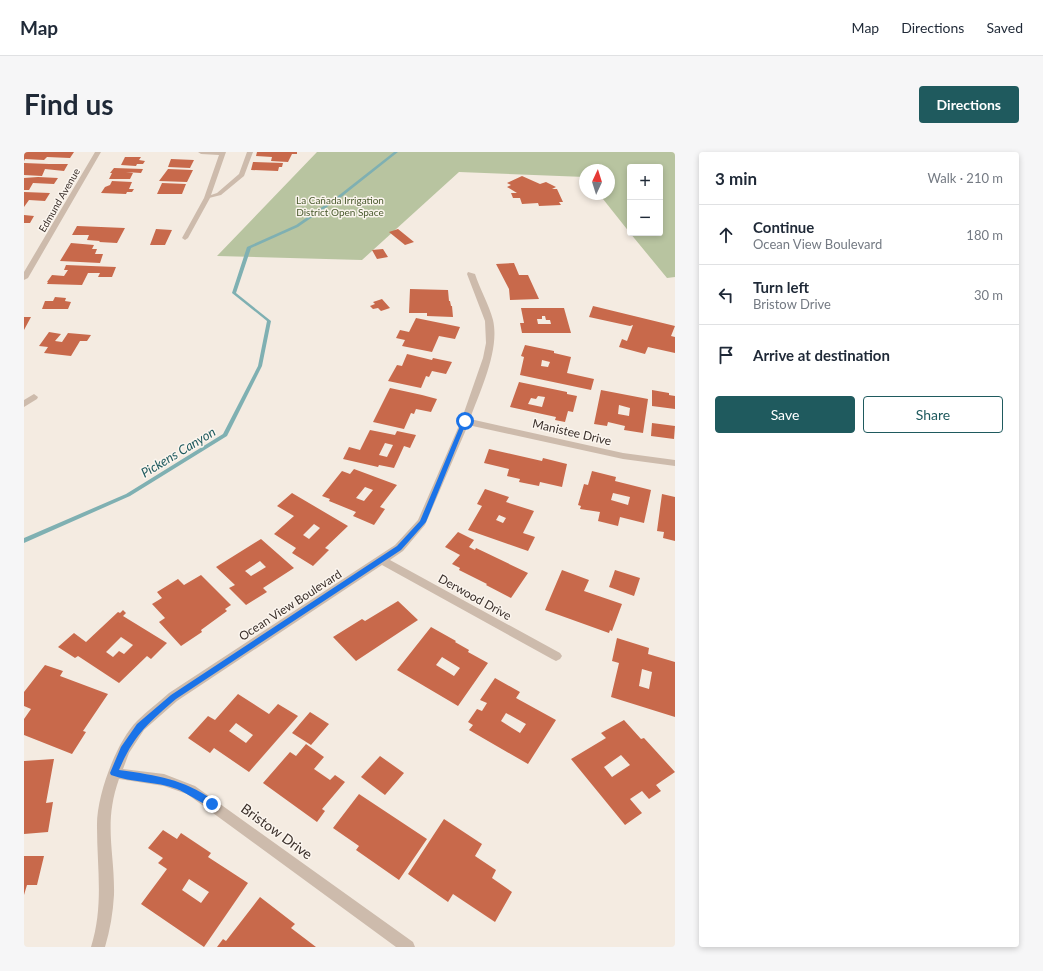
<!DOCTYPE html>
<html lang="en">
<head>
<meta charset="utf-8">
<style>
	body { margin:0; font-family:Lato,sans-serif; background:#f6f6f7; color:#1f2937 }
	.controls { position:absolute; right:12px; top:12px; display:grid; overflow:hidden; border-radius:4px; box-shadow:0 2px 6px #0003 }
	.controls button { width:36px; height:36px; display:grid; place-items:center; padding:0; border:0; border-bottom:1px solid #e0e1e3; background:#fff; color:#1f2937; font:20px sans-serif }
	.compass { position:absolute; left:555px; top:12px; width:36px; height:36px; border-radius:50%; background:#fff; box-shadow:0 2px 6px #0003; rotate:4deg }
	.stop { position:absolute; width:12px; height:12px; margin:-9px; border:3px solid #1a73e8; border-radius:50%; background:#fff }
	.stop.end { background:#1a73e8; border-color:#fff; box-shadow:0 1px 4px #0008 }
	.list { margin:0; padding:0; list-style:none }
	h2 { display:flex; justify-content:space-between; align-items:center; height:52px; margin:0; padding:0 16px; font-size:17px }
	h2 small { font-size:13px; font-weight:400; color:#747a83 }
	.list li { display:grid; grid-template-columns:26px 1fr auto; gap:12px; align-items:center; box-sizing:border-box; height:60px; padding:0 16px; border-top:1px solid #e0e1e3 }
	.list b { display:block; font-size:15px; white-space:nowrap }
	.list p { margin:0; font-size:13px; white-space:nowrap; color:#747a83 }
	.list em { font-size:13px; font-style:normal; color:#747a83 }
	.actions { display:flex; gap:8px; padding:12px 16px }
	.actions a { flex:1; padding:9px 0; border:1px solid #1f5a5e; border-radius:4px; text-align:center; font-size:14px; color:#1f5a5e }
	.actions .main { background:#1f5a5e; color:#fff }
	.icon { flex:none; width:22px; height:22px; fill:none; stroke:currentColor; stroke-width:2; stroke-linecap:round; stroke-linejoin:round }
	.map { position:relative; flex:none; width:651px; height:795px; overflow:hidden; border-radius:4px }
	header { display:flex; align-items:center; gap:24px; box-sizing:border-box; height:56px; padding:0 20px; background:#fff; border-bottom:1px solid #e0e1e3 }
	header strong { font-size:19px }
	nav { display:flex; gap:22px; margin-inline-start:auto; font-size:14px }
	.intro { display:flex; align-items:center; justify-content:space-between; box-sizing:border-box; height:96px; padding:0 24px }
	h1 { margin:0; font-size:28px }
	.button { padding:10px 18px; border-radius:4px; background:#1f5a5e; color:#fff; font-size:14px; font-weight:700 }
	main { display:flex; gap:24px; padding:0 24px }
	aside { flex:1; background:#fff; border-radius:4px; box-shadow:0 2px 6px #0003 }
	.map>svg:first-child { display:block }
</style>
</head>
<body>
<header>
<strong>Map</strong>
<nav><a>Map</a><a>Directions</a><a>Saved</a></nav>
</header>
<div class="intro"><h1>Find us</h1><a class="button">Directions</a></div>
<main>
<div class="map">
<svg width="651" height="795" viewBox="0 0 651 795">
	<rect width="100%" height="100%" fill="#f4ebe1"/>
	<path fill="#b8c4a0" d="M293,0H651V125L643,126L606,81H636V15H606V81L575,42H585V18H561V25L435,20L338,108L193,104Z"/>
	<g fill="none" stroke-linecap="round" stroke-linejoin="round">
		<path fill="#7fb0b2" fill-rule="evenodd" d="M370,0H374L316,46L274,75L227,96L212,141L247,169L238,214L203,284L106,344L0,391V386L102,342L199,282L234,214L243,169L208,141L223,95L272,73L314,44Z"/>
	</g>
	<path fill="#c8694b" fill-rule="evenodd" d="M0,0H50L46,6L23,5L20,8L1,7L0,9Z
		M233,0H273V2H268L264,10L247,9L248,5L232,4Z
		M101,5H117L115,8L121,9L119,12H113L112,14L97,13Z
		M147,7L170,8L166,16L144,15Z
		M229,10L259,11L258,15H255L254,19L227,18Z
		M0,11L25,12H44L40,19L21,17L18,24L0,23Z
		M90,16L119,17L117,21L102,20L109,21L106,27H85L88,21H86Z
		M144,17L168,18H169L163,30L135,29Z
		M498,24L516,32L522,30L532,35L528,37H533L539,50H535L537,53L515,54L514,51L498,52L496,46H489L487,41H493L483,35L487,33L483,31Z
		M14,25L34,26L30,32L9,31L5,38H0V26Z
		M88,29L108,30L105,37H110L108,40H103L102,42L77,41L81,35L86,33Z
		M138,31L162,32L158,42H133Z
		M0,40L26,41L21,49L5,48L0,55Z
		M0,63L10,64L6,71H0Z
		M53,74L101,76L93,91L75,90L76,89L63,88L65,83H48Z
		M132,77L148,78L141,93H126Z
		M374,77L390,90L381,93L365,80Z
		M47,91L70,93L68,97H73L71,102H79L76,111L36,109Z
		M359,97L364,105L353,107L348,98Z
		M490,111L495,123H504L515,147L486,148L485,137L472,112Z
		M42,113L92,115L88,125H74L76,121H64L58,133L23,132L24,130H23L28,123L40,124L44,118H40Z
		M386,137L424,138L425,149H426L427,154H428L429,165L403,164V161H385Z
		M31,145L42,146L41,149L47,150L44,157H18L21,149H29Z
		M358,147L366,156L357,159L354,156L349,157L346,154L351,152L349,150Z
		M569,154L651,174L647,184L651,185V201L624,195L621,202L595,195L598,187L603,189L609,173L606,174L565,165Z
		M497,156H540L547,181H498L496,171H500ZM518,164H521L522,168H526L527,172H514L513,167H518Z
		M0,165H7L0,178Z
		M392,166L436,175L431,187L415,184L408,200L378,194L381,188L372,186L376,178L385,180Z
		M25,180L37,182L31,189L38,190L44,181L67,183L63,189H56L47,204L20,201L24,195L15,194Z
		M501,193L530,199V201L547,205L543,221L570,227L567,238L496,223L500,205L497,204ZM518,208L526,210L524,215L517,214Z
		M383,202L408,208L409,206L428,210L422,222L408,219L405,225L402,224L397,236L364,229L373,213L378,214Z
		M495,230L543,240V242L553,244L549,260L544,259L541,270L531,268L532,265L486,255ZM514,244L521,245L518,255L504,252L507,246L512,247Z
		M366,236L398,243L413,247L407,260L392,257L390,262L387,261L380,277L349,270Z
		M577,238L624,247L619,281L600,278L601,274L584,270L583,274L570,272ZM595,253L606,256L605,264L594,262Z
		M628,238L645,241V243L651,244V257L628,254Z
		M628,271L651,274L650,287L627,284Z
		M346,278L371,283L373,279L392,283L386,296L380,294L370,316L355,313L354,315L319,307L325,295L336,298ZM361,291L369,293L363,305L355,303Z
		M465,297L518,309L519,306L543,312L538,335L516,330L515,334L495,330L496,327L483,324L485,317L460,311Z
		M330,317L373,333L356,355L361,357L350,373L329,364L332,360L305,349L306,347L298,344L318,319L326,322ZM341,335L349,338L340,349L332,346Z
		M568,319L592,325L591,329L627,338L620,371L596,365L594,374L574,369L576,360L556,357L557,354L554,353L560,332L564,333ZM589,341L606,345L604,353L587,348Z
		M461,337L485,345L482,350L510,359L499,381L511,385L504,399L444,378L458,354L453,352ZM475,363L482,366L479,371L472,368Z
		M268,341L324,374L301,396L305,398L289,414L268,401L272,396L250,382L270,364L253,354ZM290,372L296,376L285,387L279,383Z
		M638,342L651,345V389L639,386L640,380L633,379Z
		M434,380L450,388L445,395L451,398L452,396L504,421L487,446L462,433L463,432L435,418L436,416L428,412L436,403L421,395Z
		M237,387L270,416L239,436L243,440L222,453L205,436L211,433L192,415ZM236,409L242,415L227,424L221,419Z
		M538,418L565,428L560,439L598,452L588,479L586,478L585,481L521,458Z
		M591,418L616,426L610,444L585,435Z
		M177,423L207,453L201,457L203,459L177,478L178,480L157,494L135,470L141,466L128,452L138,446L133,440L154,427L160,433Z
		M374,449L394,468L332,509L309,485L338,467L341,469Z
		M99,458L102,461L99,464L143,491L127,507L123,504L95,531L54,504L51,506L34,495L50,481L62,490L94,460L96,461ZM97,485L109,493L100,502L95,499L89,505L82,500Z
		M407,475L432,489L431,490L445,498L444,500L464,511L434,554L373,518ZM418,505L436,516L430,524L412,513Z
		M593,486L625,496L624,502L651,510V565L587,545L595,511L588,509ZM618,517L628,520L625,537L615,534Z
		M21,513L39,519L36,524L84,542L59,579L62,580L48,602L0,583V567L7,557L0,554V540Z
		M471,526L496,540L492,546L532,568L504,612L445,578L449,573L444,570L453,557L458,559L463,551L456,548ZM482,561L502,572L496,581L477,569Z
		M214,542L245,562L254,552L274,564L225,620L190,596L186,601L164,586L184,564L191,568ZM212,571L229,583L222,591L205,579Z
		M286,560L305,572L287,593L268,581Z
		M600,568L617,587L620,586L651,620L632,633L637,639L625,647L618,639L606,647L618,661L601,673L547,607L582,586L577,581ZM597,603L606,613L588,625L580,615Z
		M282,592L300,605L290,617L306,628L311,623L321,630L298,657L301,659L293,670L239,631L266,600L272,604Z
		M356,604L380,621L361,643L337,625Z
		M30,607L22,651L29,650L24,680L0,682V609Z
		M335,642L403,687L375,728L332,698L335,694L309,676Z
		M420,667L458,692L451,704L472,718L468,726L488,740L471,770L429,742L424,750L384,722Z
		M139,678L153,687L157,681L187,701L184,705L224,731L180,795L117,752L143,717L134,711L139,706L124,696ZM165,727L185,740L177,751L158,738Z
		M0,704H20L13,733H3L0,743Z
		M236,745L271,772L267,776L292,795H193L199,787L202,789Z"/>
	<g fill="none" stroke-linecap="round" stroke-linejoin="round">
		<path fill="#cdbbac" fill-rule="evenodd" d="M223,0H229L220,24L197,43L181,47V45L193,41L215,22Z"/>
		<path fill="#cdbbac" fill-rule="evenodd" d="M71,0H77L4,126L0,128V120Z
			M174,0H202L186,46L164,86L161,88L158,86L180,46L195,3L177,2Z
			M444,120L451,122C456,137 465,153 469,168C476,198 456,239 446,267L599,301L651,308V314L599,307L444,273L401,373L379,399L366,408L536,501L538,504L536,507L532,509L528,507L358,413L153,549L120,578L105,601L99,617L140,622L171,634L389,790L391,795H372L163,642L140,634L95,627C79,672 91,700 90,743C89,761 86,778 81,795H67C80,753 73,717 73,675C72,645 92,590 113,569C123,559 134,551 145,541L371,393L394,368L437,269L459,206L462,191L461,169L443,122Z
			M10,242L14,245L13,247L0,255V248Z"/>
	</g>
	<path fill="#1a73e8" d="M439,267L443,269L402,370L377,398L152,547C124,571 110,583 95,618C136,624 156,626 191,649V655C186,657 161,640 153,637C132,629 108,631 87,623L86,621L97,595L113,572L147,543L373,394L396,369Z"/>
	<g text-anchor="middle" dominant-baseline="central" stroke-width="3" stroke-linejoin="round" paint-order="stroke">
		<g font-size="10" fill="#3b302b" stroke="#fbf5ee">
			<text transform="translate(35 48) rotate(-60)">Edmund Avenue</text>
		</g>
		<g font-size="10" fill="#4a5a2e" stroke="#fbf5ee">
			<text x="316" y="48">La Cañada Irrigation<tspan x="316" dy="12">District Open Space</tspan></text>
		</g>
		<g font-size="12" fill="#3b302b" stroke="#fbf5ee">
			<text transform="translate(548 280) rotate(13)">Manistee Drive</text>
			<text transform="translate(451 445) rotate(29)">Derwood Drive</text>
			<text transform="translate(266 453) rotate(-33)">Ocean View Boulevard</text>
		</g>
		<g font-size="13" font-style="italic" fill="#1f5a5e" stroke="#fbf5ee">
			<text transform="translate(154 300) rotate(-31)">Pickens Canyon</text>
		</g>
		<g font-size="14" fill="#3b302b" stroke="#fbf5ee">
			<text transform="translate(253 679) rotate(36)">Bristow Drive</text>
		</g>
	</g>
</svg>
<div class="controls">
<button>+</button>
<button>−</button>
</div>
<svg class="compass" viewBox="-18 -18 36 36"><path d="M0-13l5 13h-10z" fill="#e53935"/><path d="M0 13l5-13h-10z" fill="#747a83"/></svg>
<div class="stop" style="left:441px;top:269px"></div>
<div class="stop end" style="left:188px;top:652px"></div>
</div>
<aside>
<h2>3 min<small>Walk · 210 m</small></h2>
<ul class="list">
<li><svg class="icon" aria-label="ahead" viewBox="0 0 24 24"><path d="M12 20V5M6 11l6-6 6 6"/></svg><div><b>Continue</b><p>Ocean View Boulevard</p></div><em>180 m</em></li>
<li><svg class="icon" aria-label="left" viewBox="0 0 24 24"><path d="M17 20v-9H6M10 6l-5 5 5 5"/></svg><div><b>Turn left</b><p>Bristow Drive</p></div><em>30 m</em></li>
<li><svg class="icon" aria-label="arrive" viewBox="0 0 24 24"><path d="M6 21V4h12l-3 4 3 4H6"/></svg><div><b>Arrive at destination</b></div></li>
</ul>
<div class="actions"><a class="main">Save</a><a>Share</a></div>
</aside>
</main>
</body>
</html>
